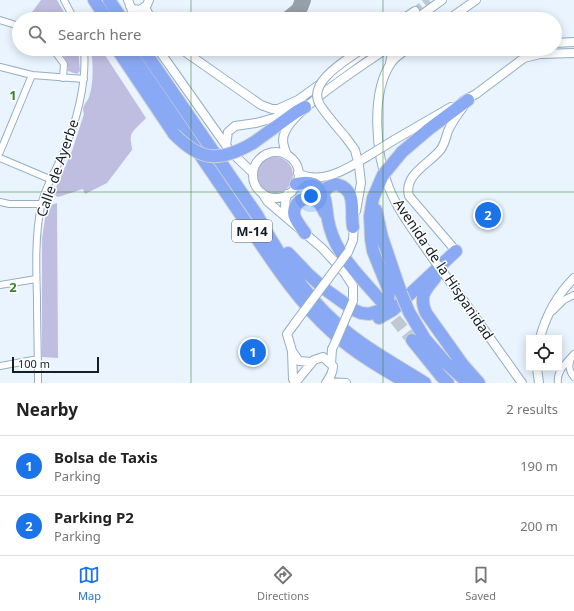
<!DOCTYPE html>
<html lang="en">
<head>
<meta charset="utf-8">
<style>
	body { margin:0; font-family:"Noto Sans",sans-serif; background:#f2f2f2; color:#222 }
	.controls { position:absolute; right:12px; bottom:12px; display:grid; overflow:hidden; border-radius:0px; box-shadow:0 2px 10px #0003 }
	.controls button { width:36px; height:36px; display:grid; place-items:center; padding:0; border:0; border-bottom:1px solid #e0e0e0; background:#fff; color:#222; font:20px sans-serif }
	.scale { position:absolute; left:12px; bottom:10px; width:87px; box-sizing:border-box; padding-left:4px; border:2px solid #141e27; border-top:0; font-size:11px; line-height:14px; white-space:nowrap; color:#141e27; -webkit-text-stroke:3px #fff; paint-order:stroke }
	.you { position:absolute; left:311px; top:196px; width:14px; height:14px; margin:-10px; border:3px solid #fff; border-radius:50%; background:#1a73e8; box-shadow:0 0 0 6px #1a73e833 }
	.badge { display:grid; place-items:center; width:26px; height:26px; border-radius:50%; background:#1a73e8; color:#fff; font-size:13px; font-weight:700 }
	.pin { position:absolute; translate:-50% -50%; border:2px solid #fff; box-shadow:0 1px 4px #0006 }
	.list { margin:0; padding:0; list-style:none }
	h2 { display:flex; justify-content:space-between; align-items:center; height:52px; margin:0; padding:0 16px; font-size:17px }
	h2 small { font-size:13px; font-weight:400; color:#767676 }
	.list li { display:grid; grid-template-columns:26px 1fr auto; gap:12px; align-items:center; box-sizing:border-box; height:60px; padding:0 16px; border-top:1px solid #e0e0e0 }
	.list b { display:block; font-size:15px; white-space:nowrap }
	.list p { margin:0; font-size:13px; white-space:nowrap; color:#767676 }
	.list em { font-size:13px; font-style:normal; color:#767676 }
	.icon { flex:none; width:22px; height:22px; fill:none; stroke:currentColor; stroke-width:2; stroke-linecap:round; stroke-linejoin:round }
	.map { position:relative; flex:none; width:574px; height:383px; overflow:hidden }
	.search { position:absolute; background:#fff; box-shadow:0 2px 10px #0003; left:12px; right:12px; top:12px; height:44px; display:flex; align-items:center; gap:10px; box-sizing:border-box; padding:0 14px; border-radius:22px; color:#767676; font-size:15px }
	.sheet { height:172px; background:#fff }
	nav { display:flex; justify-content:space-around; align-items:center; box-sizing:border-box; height:56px; border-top:1px solid #e0e0e0; background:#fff; font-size:11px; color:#767676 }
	nav a { display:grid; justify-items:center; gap:2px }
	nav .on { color:#1a73e8 }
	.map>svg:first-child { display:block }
</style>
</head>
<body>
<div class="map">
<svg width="574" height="383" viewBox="0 0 574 383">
	<rect width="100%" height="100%" fill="#e9f4fe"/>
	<path fill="#c0bee0" d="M41,0H57L68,19H27Z
		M59,49H78L80,71L77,74L68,71V63Z
		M91,49H101L146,118C142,123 132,130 131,136C130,140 132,146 132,150L107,183L85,194L83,189L58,197L56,196L54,192L72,151L84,114C81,105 87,103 89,97C94,82 93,64 91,49Z
		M257 175a18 18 0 1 1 36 0a18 18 0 1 1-36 0Z
		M57,203L58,358L42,357V238L47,206Z"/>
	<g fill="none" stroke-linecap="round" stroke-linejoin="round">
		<path stroke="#95a0a9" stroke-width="16" d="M288,19L299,10L303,0"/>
		<path stroke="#bec9d3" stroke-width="8" stroke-dasharray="8 4" stroke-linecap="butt" d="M415,11L429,0"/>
		<path stroke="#bec9d3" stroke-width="12" stroke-dasharray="12 6" stroke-linecap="butt" d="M384,305L412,340"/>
		<g stroke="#94aec6" stroke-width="8">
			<path id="minor" d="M64,0L74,19
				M0,20L19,26
				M53,49L64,64L63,78
				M0,67L32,75L84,79
				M0,152L32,75
				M0,158L52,180
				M0,202L9,204H42
				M0,285L36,279
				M553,311L564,300L574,295
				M571,359C568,366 569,371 574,377
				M0,366L38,359
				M38,383C38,355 37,326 37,298C36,267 35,236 41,206C44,190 55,171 62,156C76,124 87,84 84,49
				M558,383C556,371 567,362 574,354"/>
		</g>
		<g stroke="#94aec6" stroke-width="10">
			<path id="tertiary" d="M128,0L133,13L137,19
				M130,6L133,9L140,10L147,5L149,0
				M145,7L151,19
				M403,19L415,11
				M416,19L442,0
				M449,19L476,0
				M555,43L574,42
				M158,49L230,151L253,173
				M181,49L261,105L272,109H278L298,100L369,49
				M407,49C402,53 395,57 391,63C370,94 376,155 389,188C399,213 417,235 431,256
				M390,63L393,49
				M463,101L476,94L524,58L540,54L574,53
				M347,139L355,150L357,158
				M394,140L451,107
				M226,145L228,132L235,126L256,123L274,118L292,109
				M253 175a23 23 0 1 1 46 0a23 23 0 1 1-46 0Z
				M287,155C284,147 281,140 285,132C295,108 363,65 386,49
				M298,173C321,186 349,168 368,156
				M262,193L268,202L322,248L344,272L353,286V301
				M287,194C284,204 284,210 290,219
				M356,211L361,183L359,166
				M456,251L409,196C403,174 431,163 441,149C445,143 446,137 448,131C452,122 457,115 463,107
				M348,252L353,240L354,222
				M451,283L522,383
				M295,323L287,334L292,351L293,379L295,383
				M540,338C546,315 557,295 574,278
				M292,351L299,361L312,362
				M331,364L332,349L335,343
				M537,368L539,383
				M327,382L346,383
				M295,383L314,360L323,357L333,366C333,373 330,377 326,383"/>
		</g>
		<g stroke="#d0d2d4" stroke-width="14">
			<path id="motorway" d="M94,0L107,19
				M109,0L122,19
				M117,49L174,134
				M128,49C165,103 202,158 239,212C267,253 295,299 332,332C355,353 381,368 407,383
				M143,49L257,215C278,253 303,294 336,323C363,347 395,364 425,383
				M253,143L296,112L305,107
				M402,152L429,129L468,100
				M296,184C304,182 313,181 319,188C327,197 326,209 328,220C329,225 331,232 333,237C342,260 365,282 381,301
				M323,194L328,187L336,184C358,190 350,209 353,227
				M376,210L382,237L401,293
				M305,233C301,227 294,219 294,213C294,198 312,194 320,204C322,206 323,210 325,213
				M288,253L309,275L326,290L354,310L361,313L369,314L381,310L388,301L389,291L373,251L371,239L370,216L373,198L383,175
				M435,278C424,291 419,297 426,313L463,365L479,383
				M409,312L425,339L445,362L468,383
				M379,318L393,310L456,251
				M412,340L441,376L448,383"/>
		</g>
		<use href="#minor" stroke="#fff" stroke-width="6"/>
		<use href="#tertiary" stroke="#fff" stroke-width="8"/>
		<use href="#motorway" stroke="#8aa9f4" stroke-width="12"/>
		<g stroke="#94aec6" stroke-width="10" stroke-linecap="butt">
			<path id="tertiary-bridge" d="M347,139C338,128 328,117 320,105C306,82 347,60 362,49
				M368,156L394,140
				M431,256L451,283
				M295,323L348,252
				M335,343L353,301"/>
		</g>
		<g stroke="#d0d2d4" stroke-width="14" stroke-linecap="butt">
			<path id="motorway-bridge" d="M174,134C201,162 220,162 253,143
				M383,175L402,152
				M401,293L409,312"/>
		</g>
		<use href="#tertiary-bridge" stroke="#fff" stroke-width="8"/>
		<use href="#motorway-bridge" stroke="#8aa9f4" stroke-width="12"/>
	</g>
	<path fill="none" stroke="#37822a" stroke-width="1" stroke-opacity="0.55" d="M191,0V19M383,0V19M191,49V383M383,49V383M0,192H574"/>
	<g text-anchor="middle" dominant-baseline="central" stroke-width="3" stroke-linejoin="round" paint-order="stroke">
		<rect fill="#fff" stroke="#5a6268" stroke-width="1" x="232" y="220" width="40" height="22" rx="3"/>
		<g font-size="13" font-weight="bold" fill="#141e27">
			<text x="252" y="231">M-14</text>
		</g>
		<g font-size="14" fill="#141e27" stroke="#fff">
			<text transform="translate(57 168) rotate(-71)">Calle de Ayerbe</text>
			<text transform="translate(444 269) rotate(56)">Avenida de la Hispanidad</text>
		</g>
	</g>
	<g font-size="13" text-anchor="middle" font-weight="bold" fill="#37822a" stroke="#fff" stroke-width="3" stroke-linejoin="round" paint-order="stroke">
		<text x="13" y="100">1</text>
		<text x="13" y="292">2</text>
	</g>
</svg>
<div class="controls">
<button><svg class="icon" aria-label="locate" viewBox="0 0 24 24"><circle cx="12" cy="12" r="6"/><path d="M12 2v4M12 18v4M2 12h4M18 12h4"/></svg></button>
</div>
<div class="scale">100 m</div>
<div class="you"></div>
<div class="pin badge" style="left:253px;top:352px">1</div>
<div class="pin badge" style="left:488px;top:215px">2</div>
<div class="search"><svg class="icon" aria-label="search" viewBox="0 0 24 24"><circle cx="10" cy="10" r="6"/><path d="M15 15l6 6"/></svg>Search here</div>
</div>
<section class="sheet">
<h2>Nearby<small>2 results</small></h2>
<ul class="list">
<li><span class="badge">1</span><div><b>Bolsa de Taxis</b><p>Parking</p></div><em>190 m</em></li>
<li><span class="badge">2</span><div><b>Parking P2</b><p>Parking</p></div><em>200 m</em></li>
</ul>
</section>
<nav>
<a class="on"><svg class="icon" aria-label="map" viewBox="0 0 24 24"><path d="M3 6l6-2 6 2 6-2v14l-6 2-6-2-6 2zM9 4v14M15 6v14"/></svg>Map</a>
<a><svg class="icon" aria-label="directions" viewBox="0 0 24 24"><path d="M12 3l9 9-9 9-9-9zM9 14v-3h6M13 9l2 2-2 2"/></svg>Directions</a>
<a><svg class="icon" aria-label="saved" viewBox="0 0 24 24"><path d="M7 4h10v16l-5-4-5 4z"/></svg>Saved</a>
</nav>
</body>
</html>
